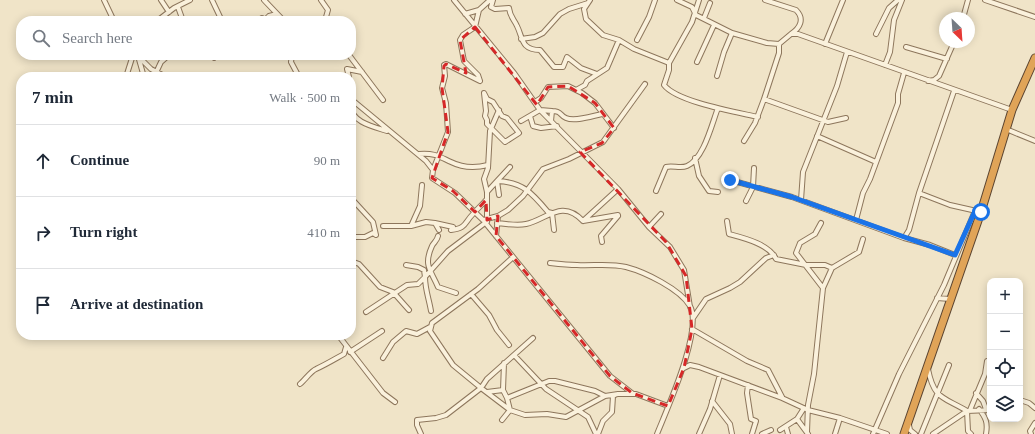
<!DOCTYPE html>
<html lang="en">
<head>
<meta charset="utf-8">
<style>
	body { margin:0; font-family:"Times New Roman",serif; background:#f2f2f3; color:#1f2937 }
	.controls { position:absolute; right:12px; bottom:12px; display:grid; overflow:hidden; border-radius:8px; box-shadow:0 2px 10px #0003 }
	.controls button { width:36px; height:36px; display:grid; place-items:center; padding:0; border:0; border-bottom:1px solid #e0e1e3; background:#fff; color:#1f2937; font:20px sans-serif }
	.compass { position:absolute; left:939px; top:12px; width:36px; height:36px; border-radius:50%; background:#fff; box-shadow:0 2px 10px #0003; rotate:155deg }
	.stop { position:absolute; width:12px; height:12px; margin:-9px; border:3px solid #1a73e8; border-radius:50%; background:#fff }
	.stop.end { background:#1a73e8; border-color:#fff; box-shadow:0 1px 4px #0008 }
	.list { margin:0; padding:0; list-style:none }
	h2 { display:flex; justify-content:space-between; align-items:center; height:52px; margin:0; padding:0 16px; font-size:17px }
	h2 small { font-size:13px; font-weight:400; color:#747a83 }
	.list li { display:grid; grid-template-columns:26px 1fr auto; gap:12px; align-items:center; box-sizing:border-box; height:72px; padding:0 16px; border-top:1px solid #e0e1e3 }
	.list b { display:block; font-size:15px; white-space:nowrap }
	.list em { font-size:13px; font-style:normal; color:#747a83 }
	.icon { flex:none; width:22px; height:22px; fill:none; stroke:currentColor; stroke-width:2; stroke-linecap:round; stroke-linejoin:round }
	.map { position:relative; flex:none; width:1035px; height:434px; overflow:hidden }
	.search { position:absolute; background:#fff; box-shadow:0 2px 10px #0003; left:16px; top:16px; width:340px; height:44px; display:flex; align-items:center; gap:10px; box-sizing:border-box; padding:0 14px; border-radius:16px; color:#747a83; font-size:15px }
	.panel { position:absolute; background:#fff; box-shadow:0 2px 10px #0003; left:16px; top:72px; width:340px; height:268px; border-radius:16px }
	.map>svg:first-child { display:block }
</style>
</head>
<body>
<div class="map">
<svg width="1035" height="434" viewBox="0 0 1035 434">
	<rect width="100%" height="100%" fill="#f0e4c8"/>
	<g fill="none" stroke-linecap="round" stroke-linejoin="round">
		<g stroke="#8d765c" stroke-width="6">
			<path id="street" d="M104,0L114,21
				M161,0L169,12
				M212,0L222,21
				M264,0L284,21
				M321,0L328,10L326,17L328,21
				M454,0L514,73L540,110L618,189L649,227L670,247L684,270L690,307
				M493,0L491,7L495,9L509,8C510,17 514,19 517,26C523,38 521,50 540,50L554,67H563L567,57L581,68L597,74
				M590,0L584,9L586,19L603,35L619,40L634,49L669,63
				M677,0L692,7L696,15L732,33L767,43L779,44L791,34H798L1012,110
				M699,0L692,22L669,63V70L664,85C677,102 736,112 758,117
				M765,0L796,10C805,19 800,28 791,34
				M985,0L1035,17
				M178,7L183,21
				M465,14L479,10
				M704,18L710,3
				M963,18L968,0
				M157,21L174,8L190,0
				M258,21L262,18L265,20L269,16L277,14
				M876,34L889,8L898,0
				M521,39L535,37L543,33L560,14L569,9L588,3
				M637,40L649,17L655,0
				M825,44L843,0
				M906,47L947,59
				M292,55L291,62L299,77
				M349,55L383,100
				M138,56L151,69L166,77
				M138,56L144,77
				M214,58L215,55
				M697,62L714,25
				M885,65L890,52L894,20L902,0
				M717,76L724,52L732,33
				M126,77L133,55
				M154,77L161,62L169,55
				M349,77L347,69L362,72
				M480,81L478,75L464,61L460,40L463,35L475,27L479,10L490,0
				M928,81L934,80L939,76L954,42
				M351,86C354,92 352,98 351,105C350,122 374,127 387,131
				M576,90L585,85L587,81L607,68L619,40
				M484,93L487,99L493,102L502,116L507,118L519,133L505,142L487,124V120L485,116L486,111Z
				M351,99L426,161L433,170L432,178L455,193L483,220L610,376L632,393
				M764,99L779,53V44
				M535,102L541,98L548,87L568,86L582,93L595,103L614,128
				M552,111C562,111 559,115 566,118C575,122 592,116 602,114
				M530,116L533,126L541,128L557,126
				M521,121L540,110L552,111L551,121
				M1006,129L1035,141
				M817,136L876,162
				M744,141L755,123L764,99L828,122L846,118
				M419,154C435,153 438,156 451,162C463,168 476,168 488,165
				M695,158L699,176L709,191L718,192
				M433,170L448,132L446,103L442,88L445,76L444,65L446,64L480,81
				M730,180L792,197L904,238L909,230L919,193L950,205L981,212
				M656,191L666,167C673,165 680,169 687,166C704,159 712,123 718,108
				M487,192L497,181C523,182 532,193 548,212L552,213L554,230
				M919,193L954,91
				M499,195L497,181L510,167
				M351,198L373,222L376,235L373,233L365,237H351
				M801,200L803,172L837,86L847,52
				M746,201L753,187L754,168
				M483,220L498,216L508,210L523,196L543,169L569,159L603,142L645,84
				M856,220L863,193L870,179L898,103V94L904,73
				M583,221L618,189
				M583,221L618,215
				M727,221L729,234C744,238 769,244 776,259L806,265H825L832,268
				M487,222V192L484,179L488,168L490,131L499,110
				M435,223L453,227L451,230C467,228 464,223 473,214C477,209 482,205 486,200
				M497,223C506,224 517,226 526,224C546,220 562,198 583,221
				M383,226H411L426,222L435,223L439,230
				M411,226L420,206L422,185
				M649,227L661,214
				M438,236C437,241 434,242 432,246C423,266 431,270 438,287L456,293
				M496,236L498,216
				M904,238L930,245L955,255
				M602,242L601,236L618,216
				M511,259L478,289L432,323L430,331L453,365L481,388L487,379L533,338
				M351,261L359,264L380,287L393,292L409,310
				M550,263C559,264 568,265 577,265C593,266 610,263 626,267C645,272 680,289 690,306C703,330 667,409 657,434
				M823,288L832,268L859,252L863,239
				M471,294L489,315L497,330L509,345
				M937,298L950,299
				M431,311C429,299 425,289 425,277L448,251L485,223
				M366,312L407,285L418,284L425,277L424,270L418,267L406,265
				M693,318L706,299L730,288L740,282L766,258L774,255
				M692,329L747,361L768,370L782,397
				M338,335L383,393L395,402
				M350,352L382,331
				M514,355L546,389L588,417L596,434
				M383,358L393,342L406,331L417,334L430,327
				M684,368L690,365L699,367L782,398L808,410L840,418L887,434
				M928,369C934,400 944,397 967,411
				M300,384C305,380 311,371 316,369C325,365 335,359 344,354L346,347
				M748,385L747,393L751,419L756,421L752,434
				M503,390L504,363
				M487,392L503,390L507,398
				M976,393L983,401L986,409
				M1020,400L1029,403L1035,408
				M712,401L730,424L732,434
				M979,409C986,418 988,423 986,434
				M970,410L985,374L987,361
				M967,411L968,431L971,434
				M797,419L808,434
				M502,420L510,410L507,398L549,381H555L595,391L605,396
				M909,425L910,430L915,434
				M786,427L788,434
				M780,430L797,419L804,408
				M807,432L808,405L814,374L823,288L796,253L800,243L815,234L821,223
				M421,434L417,425V420L436,418L446,415L481,388L510,410L525,415L547,414L566,417L605,396L618,394H636L668,406
				M598,434L603,421L612,412L613,396L615,395
				M699,434L710,409L720,375
				M762,434L771,430
				M835,434L840,418
				M873,434L899,374L944,285L975,211
				M921,434L949,365
				M933,434L967,411L990,410
				M1031,434L1030,431L1035,423"/>
		</g>
		<g stroke="#5b4430" stroke-width="9">
			<path id="highway" d="M904,434L981,212L1012,110L1035,58"/>
		</g>
		<use href="#street" stroke="#faf1dc" stroke-width="4"/>
		<use href="#highway" stroke="#e0a458" stroke-width="7"/>
	</g>
	<g fill="none" stroke-linecap="round" stroke-linejoin="round">
		<path stroke="#1a73e8" stroke-width="5" d="M730,180L792,197L955,255L975,211L981,212"/>
	</g>
	<path fill="none" stroke="#d62828" stroke-width="3" stroke-dasharray="8 5" stroke-linejoin="round" d="M475,27L537,105L548,87L568,86L595,103L614,128L602,143L580,152L666,242L686,276L692,329L684,368L668,406L632,393L610,376L496,236L498,216L487,220L486,200L475,212L453,191L432,178L448,132L442,88L444,66L446,64L466,73L460,40Z"/>
</svg>
<div class="controls">
<button>+</button>
<button>−</button>
<button><svg class="icon" aria-label="locate" viewBox="0 0 24 24"><circle cx="12" cy="12" r="6"/><path d="M12 2v4M12 18v4M2 12h4M18 12h4"/></svg></button>
<button><svg class="icon" aria-label="layers" viewBox="0 0 24 24"><path d="M12 4l9 5-9 5-9-5zM3 14l9 5 9-5"/></svg></button>
</div>
<svg class="compass" viewBox="-18 -18 36 36"><path d="M0-13l5 13h-10z" fill="#e53935"/><path d="M0 13l5-13h-10z" fill="#747a83"/></svg>
<div class="stop" style="left:981px;top:212px"></div>
<div class="stop end" style="left:730px;top:180px"></div>
<div class="search"><svg class="icon" aria-label="search" viewBox="0 0 24 24"><circle cx="10" cy="10" r="6"/><path d="M15 15l6 6"/></svg>Search here</div>
<section class="panel">
<h2>7 min<small>Walk · 500 m</small></h2>
<ul class="list">
<li><svg class="icon" aria-label="ahead" viewBox="0 0 24 24"><path d="M12 20V5M6 11l6-6 6 6"/></svg><div><b>Continue</b></div><em>90 m</em></li>
<li><svg class="icon" aria-label="right" viewBox="0 0 24 24"><path d="M7 20v-9h11M14 6l5 5-5 5"/></svg><div><b>Turn right</b></div><em>410 m</em></li>
<li><svg class="icon" aria-label="arrive" viewBox="0 0 24 24"><path d="M6 21V4h12l-3 4 3 4H6"/></svg><div><b>Arrive at destination</b></div></li>
</ul>
</section>
</div>
</body>
</html>
